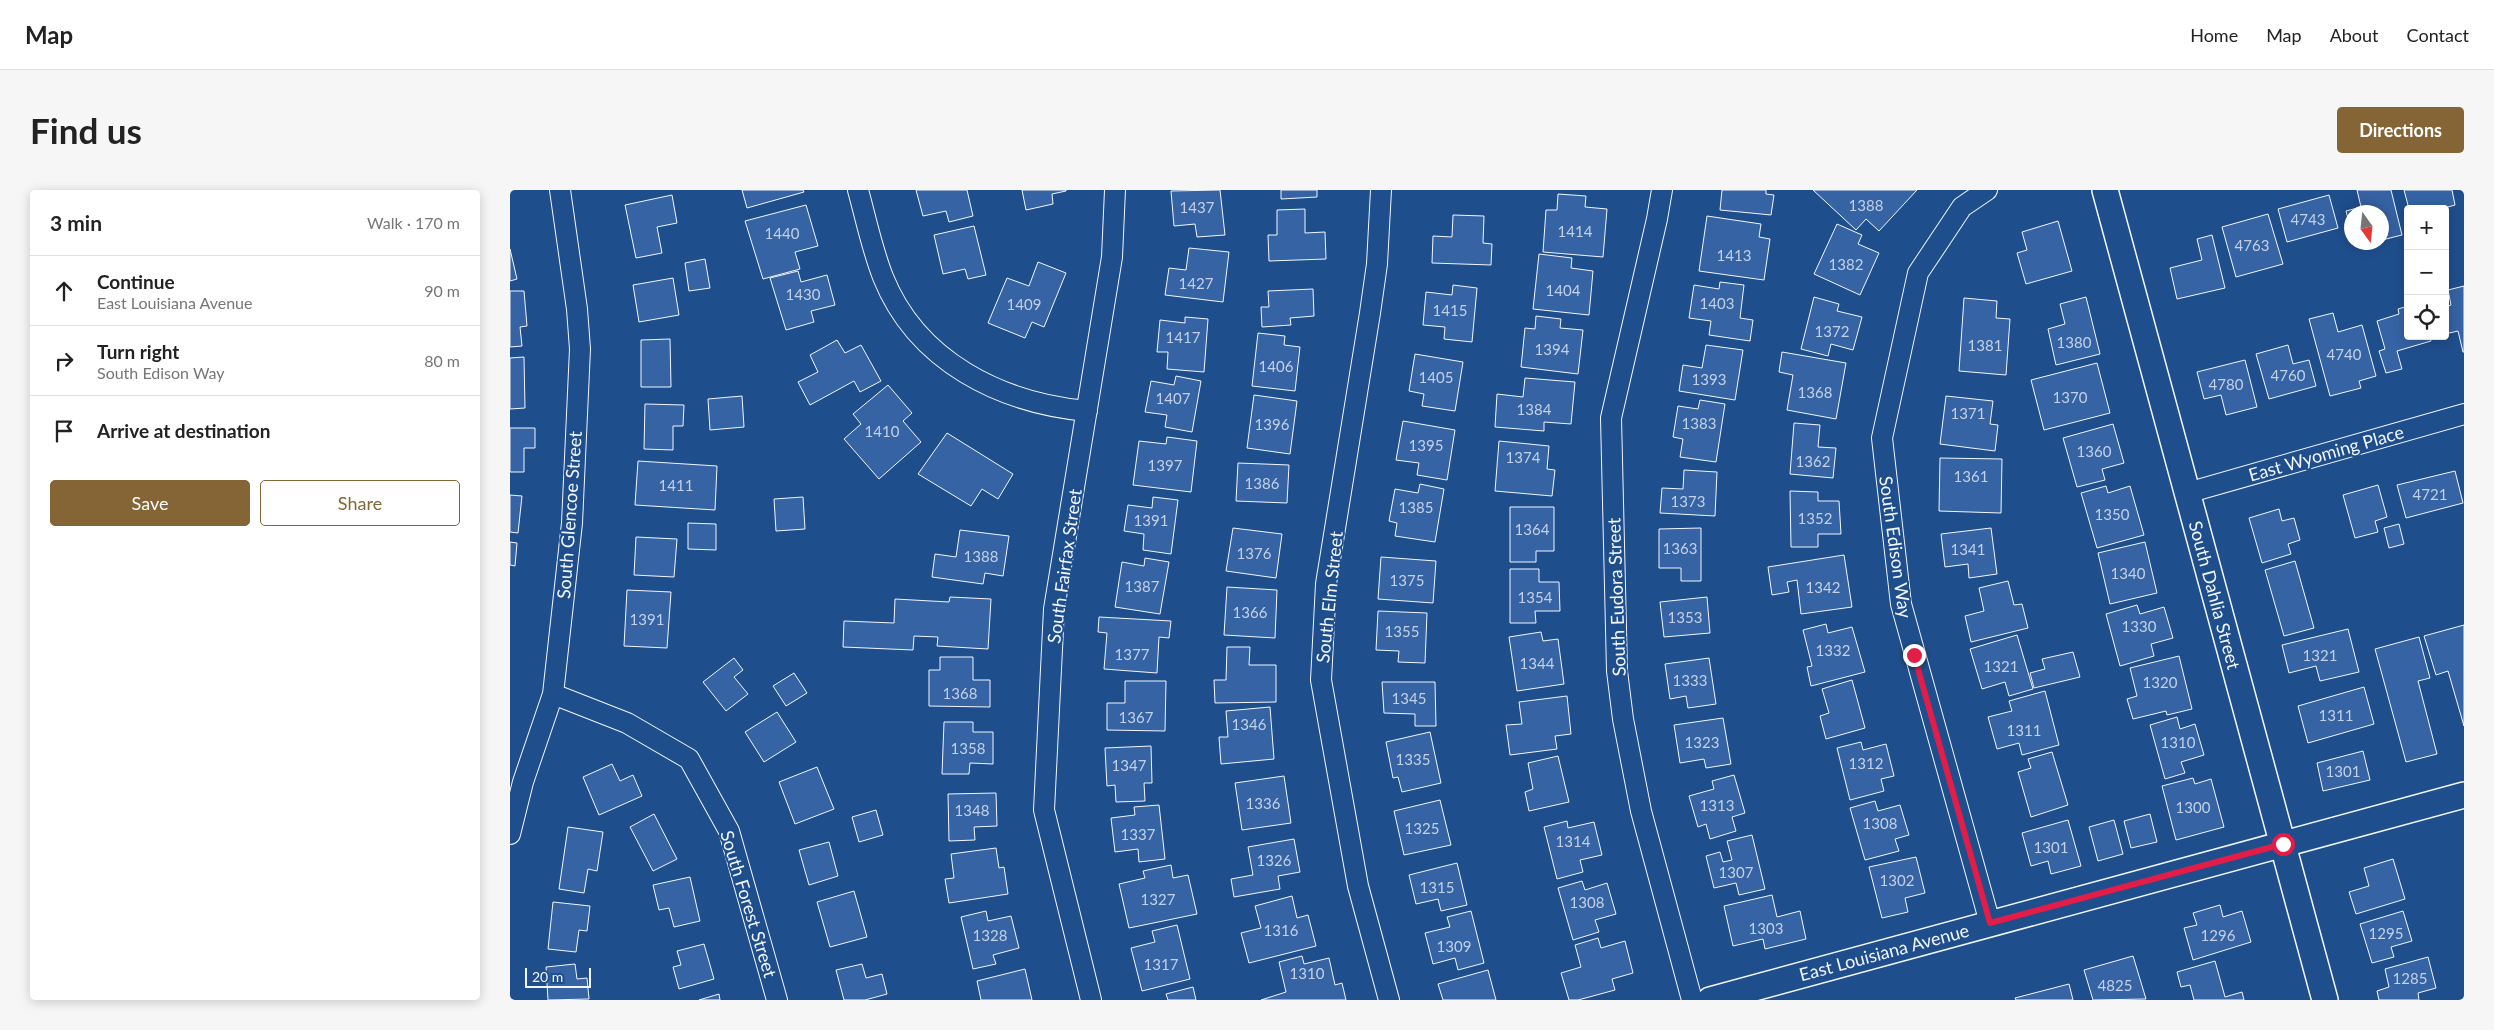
<!DOCTYPE html>
<html lang="en">
<head>
<meta charset="utf-8">
<style>
	body { margin:0; font-family:Lato,sans-serif; background:#f6f6f6; color:#222 }
	.controls { position:absolute; right:15px; top:15px; display:grid; overflow:hidden; border-radius:5px; box-shadow:0 2px 12px #0003 }
	.controls button { width:45px; height:45px; display:grid; place-items:center; padding:0; border:0; border-bottom:1px solid #e0e0e0; background:#fff; color:#222; font:25px sans-serif }
	.compass { position:absolute; left:1834px; top:15px; width:45px; height:45px; border-radius:50%; background:#fff; box-shadow:0 2px 12px #0003; rotate:165deg }
	.scale { position:absolute; left:15px; bottom:12px; width:66px; box-sizing:border-box; padding-left:5px; border:2px solid #f2f6ff; border-top:0; font-size:14px; line-height:18px; white-space:nowrap; color:#f2f6ff; -webkit-text-stroke:4px #1f4e8c; paint-order:stroke }
	.stop { position:absolute; width:15px; height:15px; margin:-11px; border:4px solid #e11d48; border-radius:50%; background:#fff }
	.stop.end { background:#e11d48; border-color:#fff; box-shadow:0 1px 5px #0008 }
	.list { margin:0; padding:0; list-style:none }
	h2 { display:flex; justify-content:space-between; align-items:center; height:65px; margin:0; padding:0 20px; font-size:21px }
	h2 small { font-size:16px; font-weight:400; color:#767676 }
	.list li { display:grid; grid-template-columns:32px 1fr auto; gap:15px; align-items:center; box-sizing:border-box; height:70px; padding:0 20px; border-top:1px solid #e0e0e0 }
	.list b { display:block; font-size:19px; white-space:nowrap }
	.list p { margin:0; font-size:16px; white-space:nowrap; color:#767676 }
	.list em { font-size:16px; font-style:normal; color:#767676 }
	.actions { display:flex; gap:10px; padding:15px 20px }
	.actions a { flex:1; padding:11px 0; border:1px solid #856535; border-radius:5px; text-align:center; font-size:18px; color:#856535 }
	.actions .main { background:#856535; color:#fff }
	.icon { flex:none; width:28px; height:28px; fill:none; stroke:currentColor; stroke-width:2; stroke-linecap:round; stroke-linejoin:round }
	.map { position:relative; flex:none; width:1954px; height:810px; overflow:hidden; border-radius:5px }
	header { display:flex; align-items:center; gap:30px; box-sizing:border-box; height:70px; padding:0 25px; background:#fff; border-bottom:1px solid #e0e0e0 }
	header strong { font-size:24px }
	nav { display:flex; gap:28px; margin-inline-start:auto; font-size:18px }
	.intro { display:flex; align-items:center; justify-content:space-between; box-sizing:border-box; height:120px; padding:0 30px }
	h1 { margin:0; font-size:35px }
	.button { padding:12px 22px; border-radius:5px; background:#856535; color:#fff; font-size:18px; font-weight:700 }
	main { display:flex; gap:30px; padding:0 30px }
	aside { flex:1; background:#fff; border-radius:5px; box-shadow:0 2px 12px #0003 }
	.map>svg:first-child { display:block }
</style>
</head>
<body>
<header>
<strong>Map</strong>
<nav><a>Home</a><a>Map</a><a>About</a><a>Contact</a></nav>
</header>
<div class="intro"><h1>Find us</h1><a class="button">Directions</a></div>
<main>
<aside>
<h2>3 min<small>Walk · 170 m</small></h2>
<ul class="list">
<li><svg class="icon" aria-label="ahead" viewBox="0 0 24 24"><path d="M12 20V5M6 11l6-6 6 6"/></svg><div><b>Continue</b><p>East Louisiana Avenue</p></div><em>90 m</em></li>
<li><svg class="icon" aria-label="right" viewBox="0 0 24 24"><path d="M7 20v-9h11M14 6l5 5-5 5"/></svg><div><b>Turn right</b><p>South Edison Way</p></div><em>80 m</em></li>
<li><svg class="icon" aria-label="arrive" viewBox="0 0 24 24"><path d="M6 21V4h12l-3 4 3 4H6"/></svg><div><b>Arrive at destination</b></div></li>
</ul>
<div class="actions"><a class="main">Save</a><a>Share</a></div>
</aside>
<div class="map">
<svg width="1954" height="810" viewBox="0 0 1954 810">
	<rect width="100%" height="100%" fill="#1f4e8c"/>
	<path fill="#3563a3" stroke="#f2f6ff" d="M232,0H293L294,2L237,18Z
		M406,0H457L463,26L439,32L436,21L413,26Z
		M512,0H556V1L542,4L543,14L516,20Z
		M710,0L715,45L687,47L685,34L664,36L661,1Z
		M771,0H807V7L771,9Z
		M1212,0H1256V4L1264,5L1261,25L1210,20Z
		M1303,0H1407L1369,41L1356,29L1346,40Z
		M1847,0H1881L1892,45L1872,50V22H1842V44L1836,21L1851,17Z
		M1894,0H1942L1945,15L1931,19H1899Z
		M1048,4L1076,6L1075,17L1097,19L1093,67L1033,62L1036,20H1047Z
		M162,5L167,33L147,37L152,63L126,68L115,15Z
		M1819,5L1828,38L1777,52L1768,19Z
		M296,15L308,56L285,62L290,79L253,89L235,31Z
		M795,19V43L815,42L816,69L759,71L758,45H767V20Z
		M1758,24L1773,74L1726,87L1712,37Z
		M943,25L974,26L973,53L982,54L981,75L922,73L923,46L942,47Z
		M1197,26L1251,34L1249,47L1260,49L1254,90L1189,81Z
		M1548,31L1562,81L1516,94L1507,63L1517,60L1512,42Z
		M1327,34L1352,45L1348,54L1369,63L1350,105L1304,84Z
		M464,36L476,85L458,89L455,79L433,84L424,45Z
		M1702,45L1715,98L1667,109L1660,78L1692,70L1687,49Z
		M679,58L719,62L713,112L655,105L659,78L676,80Z
		M0,59L7,89L0,91Z
		M1029,64L1062,68L1061,78L1083,81L1079,125L1023,119Z
		M195,69L200,98L179,101L175,73Z
		M528,72L556,83L534,137L522,132L515,148L478,133L497,88L519,96Z
		M288,81L291,92L317,85L325,115L301,121L304,132L276,140L260,88Z
		M163,88L169,125L129,132L123,95Z
		M1210,92L1234,95L1230,128L1243,130L1240,151L1199,145L1201,131L1179,128L1184,95L1209,99Z
		M943,95L967,98L962,152L934,149L935,137L913,135L916,102L942,105Z
		M1954,96V162H1953L1948,141L1935,144V117L1941,115L1938,100Z
		M803,99L804,126L780,128L781,135L752,137L751,117H759L758,101Z
		M0,101H14L17,136L10,137L12,156L0,157Z
		M1304,107L1329,114L1327,121L1352,127L1343,160L1321,154L1318,166L1291,159Z
		M1576,107L1590,164L1546,175L1538,139L1555,134L1550,114Z
		M1454,108L1487,111L1486,128L1500,129L1496,185L1449,181Z
		M1898,116V146H1919L1921,151L1887,161L1892,179L1876,183L1869,161L1875,159L1867,131L1889,124L1888,119Z
		M1823,123L1828,142L1852,135L1866,186L1849,191L1851,198L1820,206L1799,129Z
		M1026,126L1051,129L1050,138L1073,140L1068,184L1011,177L1015,138L1025,139Z
		M675,127L698,129L694,182L657,179L658,162H647L650,130L675,133Z
		M748,143L775,146L774,155L790,157L785,201L742,196Z
		M160,149L161,197H131V150Z
		M327,150L335,163L351,155L371,191L350,202L344,191L300,215L288,192L308,182L300,165Z
		M1196,155L1233,160L1225,210L1169,201L1173,175L1192,178Z
		M1778,155L1783,174L1799,170L1806,196L1759,209L1746,164Z
		M1272,162L1336,173L1326,229L1277,220L1283,185L1269,182Z
		M905,164L953,172L945,221L912,216L914,204L899,201Z
		M14,167L15,218L0,219V168Z
		M1735,170L1747,217L1716,225L1711,205L1694,209L1687,182Z
		M1587,173L1600,223L1534,240L1521,190Z
		M666,186L691,191L682,242L655,237L657,225L635,222L641,191L664,195Z
		M1015,188L1065,192L1061,234L1034,232V241L985,237L987,204L1013,207Z
		M378,195L402,223L393,231L411,252L369,289L334,249L351,234L343,224Z
		M744,205L787,211L780,264L737,258Z
		M232,206L234,237L200,240L198,209Z
		M1436,206L1483,211L1480,234L1488,235L1485,261L1430,254Z
		M1190,210L1215,214L1206,272L1170,267L1173,249L1163,247L1168,216L1188,219Z
		M135,214L174,215L173,236H163V260L134,259Z
		M893,231L945,240L937,290L907,285L909,273L886,270Z
		M1284,233L1310,235L1308,257L1326,258L1323,288L1280,284Z
		M1603,234L1614,273L1592,279L1595,290L1567,297L1553,248Z
		M0,238H25V258H14V282H0Z
		M437,243L503,284L488,309L472,299L461,316L408,284Z
		M657,247L687,251L681,302L623,295L629,251L656,254Z
		M989,251L1039,256L1037,279L1045,280L1042,306L985,301Z
		M1430,268L1492,269L1491,323L1429,321Z
		M128,271L207,276L205,320L125,315Z
		M728,273L779,275L777,313L726,311Z
		M1174,280L1207,282L1205,326L1150,323L1152,298L1173,299Z
		M1945,281L1953,313L1896,328L1887,295Z
		M910,294L934,299L925,352L885,346L887,333L879,331L885,299L908,303Z
		M1868,295L1877,327L1865,331L1868,342L1845,348L1833,305Z
		M1596,296L1598,303L1620,296L1634,345L1587,358L1571,303Z
		M1280,301L1308,302V311H1329L1331,344H1308V357H1281Z
		M0,305L12,306L8,343L0,342Z
		M293,307L295,339L266,341L264,309Z
		M643,307L668,310L661,364L633,360L634,344L614,341L618,315L642,318Z
		M1000,317H1044V361H1026V372H1000Z
		M1769,319L1772,331L1784,328L1790,350L1778,354L1781,364L1752,373L1739,328Z
		M178,333L206,334V360L178,359Z
		M1889,334L1894,354L1879,358L1874,338Z
		M723,338L772,344L766,388L716,381Z
		M1191,338V391H1171V378H1149V339Z
		M1481,338L1487,384L1459,388L1458,374L1435,377L1431,344Z
		M450,340L499,346L493,386L475,383L473,394L422,387L425,364L446,367Z
		M126,347L167,349L164,387L124,385Z
		M0,352L7,353L5,376L0,375Z
		M1635,352L1647,403L1600,414L1588,363Z
		M1334,365L1342,417L1291,424L1287,390L1277,392L1279,402L1262,405L1258,377Z
		M871,367L926,371L923,413L868,409Z
		M635,368L659,372L650,424L605,417L612,372L634,376Z
		M1785,371L1804,438L1774,446L1755,380Z
		M1000,379H1029V392H1049L1050,421H1025L1026,433H1000Z
		M1498,391L1504,415L1512,414L1518,438L1461,452L1455,426L1474,421L1469,398Z
		M717,397L767,400L765,448L714,445Z
		M117,400L161,402L157,458L114,456Z
		M440,407L481,409L478,459L427,456L428,447L404,446L403,460L333,457L334,431L384,433L385,409L439,412Z
		M1197,407L1200,443L1154,447L1150,412Z
		M1627,415L1630,424L1654,417L1663,448L1641,454L1644,466L1610,476L1596,424Z
		M868,421L917,423L915,473L888,472L889,461L866,460Z
		M589,427L661,431L659,448L649,447L647,483L594,479L597,443L588,442Z
		M1316,434L1318,443L1342,437L1355,482L1301,496L1297,477L1302,476L1293,440Z
		M1954,435V536L1938,481L1926,485L1914,446Z
		M1838,439L1849,482L1810,491L1806,476L1779,483L1772,455Z
		M1031,442L1033,451L1048,449L1054,494L1007,501L999,447Z
		M1507,445L1523,499L1499,506L1495,492L1472,499L1460,459Z
		M1909,447L1920,488L1908,491L1927,564L1896,572L1865,459Z
		M717,457H740L739,475H766V512L705,513L704,490H716Z
		M1563,462L1570,487L1524,498L1520,483L1535,479L1532,469Z
		M1669,466L1682,519L1657,525L1656,521L1623,529L1617,509L1627,506L1620,478Z
		M430,467H463V490H480V517L419,516V480H430Z
		M224,468L233,480L224,487L238,504L216,521L193,492Z
		M1199,468L1206,514L1178,518L1176,506L1160,509L1155,474Z
		M284,483L297,503L276,516L263,496Z
		M1342,490L1355,538L1316,549L1310,526L1319,523L1312,499Z
		M615,491H656L655,541L597,540V513H615Z
		M872,492H925L926,536H905V524L874,523Z
		M1854,497L1864,534L1798,553L1788,516Z
		M1535,501L1549,555L1512,565L1509,553L1487,559L1478,527L1502,521L1499,511Z
		M1057,506L1061,544L1045,546L1047,559L1000,565L996,535L1012,534L1009,512Z
		M760,517L764,569L711,574L709,547H718L716,521Z
		M267,522L286,552L254,572L235,542Z
		M1667,527L1670,539L1685,534L1694,565L1671,572L1675,583L1655,589L1640,535Z
		M1213,528L1221,574L1196,578L1194,569L1170,573L1164,535Z
		M434,532H463V542H483V574L460,573L459,584H432Z
		M920,542L931,593L892,602L888,587L883,588L876,552Z
		M1351,552L1353,560L1376,554L1384,586L1371,589L1374,601L1340,610L1327,558Z
		M641,556L642,593H634L635,611L606,612L605,595L597,596L595,558Z
		M1853,561L1860,590L1813,601L1807,573Z
		M1542,562L1558,615L1521,627L1508,582L1521,578L1518,569Z
		M1048,566L1059,612L1019,621L1015,602L1023,599L1018,573Z
		M102,574L110,591L123,585L132,606L89,625L73,587Z
		M307,577L324,619L285,634L269,592Z
		M1224,585L1235,623L1222,627L1226,641L1200,649L1196,634L1188,637L1179,606L1204,599L1202,591Z
		M774,586L781,633L732,640L725,593Z
		M1683,588L1685,594L1701,589L1714,637L1666,650L1652,596Z
		M486,603L487,636L464,637L465,650L439,651L438,604Z
		M930,610L941,655L894,665L884,621Z
		M1365,611L1368,621L1390,615L1399,645L1385,649L1389,661L1355,670L1340,618Z
		M649,615L655,669L629,672L628,659L605,662L601,628L625,625L624,617Z
		M366,620L373,645L349,652L342,627Z
		M144,624L167,669L143,681L120,637Z
		M1640,624L1647,652L1621,658L1614,631Z
		M1558,630L1571,676L1541,684L1538,671L1521,676L1512,643Z
		M1604,630L1613,664L1588,671L1579,637Z
		M1057,631L1058,638L1084,632L1092,665L1070,670L1073,682L1047,689L1034,637Z
		M58,637L93,642L87,681L78,679L74,703L49,699Z
		M1242,645L1255,699L1229,705L1226,693L1204,698L1196,666L1210,662L1213,672L1222,670L1217,651Z
		M784,649L790,682L768,686L770,699L724,707L721,689L743,685L738,657Z
		M319,652L328,686L299,695L289,660Z
		M486,658L489,678L494,677L498,704L439,713L435,689L444,688L441,664Z
		M1406,667L1415,703L1395,708L1398,722L1372,728L1359,677Z
		M1883,669L1895,709L1846,724L1839,702L1859,696L1854,678Z
		M947,673L957,715L931,721L928,709L906,714L899,685Z
		M661,675L663,688L678,685L687,724L619,738L609,694L635,688L633,681Z
		M180,687L190,731L164,737L159,718L149,720L143,695Z
		M1072,691L1075,700L1097,693L1106,724L1085,730L1089,742L1063,750L1048,698Z
		M344,701L357,747L320,757L307,712Z
		M1262,705L1267,727L1290,721L1296,749L1255,759L1253,749L1223,756L1214,716Z
		M782,706L787,728L798,725L806,756L739,773L731,743L751,738L745,716Z
		M43,712L80,716L77,741L69,740L66,762L38,759Z
		M1710,715L1713,727L1732,721L1741,752L1683,770L1674,738L1687,735L1683,723Z
		M476,721L478,731L501,726L509,758L483,765L486,774L463,779L451,727Z
		M961,721L974,773L948,780L945,768L923,774L915,743L940,737L937,727Z
		M1893,721L1902,751L1881,757L1884,767L1862,773L1850,734Z
		M667,735L680,789L632,801L621,758L645,752L642,741Z
		M1088,748L1091,758L1115,751L1123,783L1102,789L1105,800L1068,810H1059L1051,783L1071,777L1065,755Z
		M194,754L204,789L169,799L163,777L171,775L167,761Z
		M792,766L794,774L819,768L825,795L832,793L836,810H751L776,802L769,772Z
		M1623,766L1636,809L1583,810L1574,780Z
		M1918,767L1926,798L1908,803L1909,810H1869L1867,801L1879,797L1875,779Z
		M1705,771L1715,807L1732,802L1734,810H1684L1680,795L1671,797L1667,782Z
		M65,774L67,789L77,788L79,809L38,810L36,777Z
		M352,774L356,788L372,784L377,804L355,810H334L326,780Z
		M515,779L522,810H471L467,791Z
		M978,780L986,810H933L928,794Z
		M1559,794L1563,810H1506L1505,808Z
		M683,797L686,810H658L656,804Z
		M209,804L210,810H189Z"/>
	<g fill="none" stroke-linecap="round" stroke-linejoin="round">
		<g stroke="#f2f6ff" stroke-width="22">
			<path id="minor" d="M348,0C356,29 362,59 373,87C407,172 491,213 577,221
				M871,0L867,74L860,123L816,394L811,490L848,696L879,810
				M1152,0L1147,29L1101,228L1107,481L1113,529L1131,621L1182,810
				M1477,0L1452,17L1408,83L1372,248L1391,414L1480,733
				M1677,303L1954,224
				M43,504L117,533L179,569L219,641L267,810
				M0,644L13,592L43,504L62,333L70,159L67,119L50,0
				M581,810L534,620L544,419L602,67L605,0"/>
		</g>
		<g stroke="#f2f6ff" stroke-width="28">
			<path id="tertiary" d="M1595,0L1815,810
				M1200,810L1954,605"/>
		</g>
		<use href="#minor" stroke="#1f4e8c" stroke-width="20"/>
		<use href="#tertiary" stroke="#1f4e8c" stroke-width="25"/>
	</g>
	<g fill="none" stroke-linecap="round" stroke-linejoin="round">
		<path stroke="#e11d48" stroke-width="6" d="M1404,465L1480,733L1773,654"/>
	</g>
	<g text-anchor="middle" dominant-baseline="central" stroke-width="4" stroke-linejoin="round" paint-order="stroke">
		<g font-size="15" fill="#c3d1e8">
			<text x="1356" y="15">1388</text>
			<text x="687" y="17">1437</text>
			<text x="1798" y="29">4743</text>
			<text x="1065" y="41">1414</text>
			<text x="272" y="43">1440</text>
			<text x="1742" y="55">4763</text>
			<text x="1224" y="65">1413</text>
			<text x="1336" y="74">1382</text>
			<text x="686" y="93">1427</text>
			<text x="1053" y="100">1404</text>
			<text x="293" y="104">1430</text>
			<text x="1207" y="113">1403</text>
			<text x="514" y="114">1409</text>
			<text x="940" y="120">1415</text>
			<text x="1322" y="141">1372</text>
			<text x="673" y="147">1417</text>
			<text x="1564" y="152">1380</text>
			<text x="1475" y="155">1381</text>
			<text x="1042" y="159">1394</text>
			<text x="1834" y="164">4740</text>
			<text x="766" y="176">1406</text>
			<text x="1778" y="185">4760</text>
			<text x="926" y="187">1405</text>
			<text x="1199" y="189">1393</text>
			<text x="1716" y="194">4780</text>
			<text x="1305" y="202">1368</text>
			<text x="1560" y="207">1370</text>
			<text x="663" y="208">1407</text>
			<text x="1024" y="219">1384</text>
			<text x="1458" y="223">1371</text>
			<text x="1189" y="233">1383</text>
			<text x="762" y="234">1396</text>
			<text x="372" y="241">1410</text>
			<text x="916" y="255">1395</text>
			<text x="1584" y="261">1360</text>
			<text x="1013" y="267">1374</text>
			<text x="1303" y="271">1362</text>
			<text x="655" y="275">1397</text>
			<text x="1461" y="286">1361</text>
			<text x="752" y="293">1386</text>
			<text x="166" y="295">1411</text>
			<text x="1920" y="304">4721</text>
			<text x="1178" y="311">1373</text>
			<text x="906" y="317">1385</text>
			<text x="1602" y="324">1350</text>
			<text x="1305" y="328">1352</text>
			<text x="641" y="330">1391</text>
			<text x="1022" y="339">1364</text>
			<text x="1170" y="358">1363</text>
			<text x="1458" y="359">1341</text>
			<text x="744" y="363">1376</text>
			<text x="471" y="366">1388</text>
			<text x="1618" y="383">1340</text>
			<text x="897" y="390">1375</text>
			<text x="632" y="396">1387</text>
			<text x="1313" y="397">1342</text>
			<text x="1025" y="407">1354</text>
			<text x="740" y="422">1366</text>
			<text x="1175" y="427">1353</text>
			<text x="137" y="429">1391</text>
			<text x="1629" y="436">1330</text>
			<text x="892" y="441">1355</text>
			<text x="1323" y="460">1332</text>
			<text x="622" y="464">1377</text>
			<text x="1810" y="465">1321</text>
			<text x="1027" y="473">1344</text>
			<text x="1491" y="476">1321</text>
			<text x="1180" y="490">1333</text>
			<text x="1650" y="492">1320</text>
			<text x="450" y="503">1368</text>
			<text x="899" y="508">1345</text>
			<text x="1826" y="525">1311</text>
			<text x="626" y="527">1367</text>
			<text x="739" y="534">1346</text>
			<text x="1514" y="540">1311</text>
			<text x="1192" y="552">1323</text>
			<text x="1668" y="552">1310</text>
			<text x="458" y="558">1358</text>
			<text x="903" y="569">1335</text>
			<text x="1356" y="573">1312</text>
			<text x="619" y="575">1347</text>
			<text x="1833" y="581">1301</text>
			<text x="753" y="613">1336</text>
			<text x="1207" y="615">1313</text>
			<text x="1683" y="617">1300</text>
			<text x="462" y="620">1348</text>
			<text x="1370" y="633">1308</text>
			<text x="912" y="638">1325</text>
			<text x="628" y="644">1337</text>
			<text x="1063" y="651">1314</text>
			<text x="1541" y="657">1301</text>
			<text x="764" y="670">1326</text>
			<text x="1226" y="682">1307</text>
			<text x="1387" y="690">1302</text>
			<text x="927" y="697">1315</text>
			<text x="648" y="709">1327</text>
			<text x="1077" y="712">1308</text>
			<text x="1256" y="738">1303</text>
			<text x="771" y="740">1316</text>
			<text x="1876" y="743">1295</text>
			<text x="480" y="745">1328</text>
			<text x="1708" y="745">1296</text>
			<text x="944" y="756">1309</text>
			<text x="651" y="774">1317</text>
			<text x="797" y="783">1310</text>
			<text x="1900" y="788">1285</text>
			<text x="1605" y="795">4825</text>
		</g>
		<g font-size="18" fill="#f2f6ff" stroke="#1f4e8c">
			<text transform="translate(1816 263) rotate(-16)">East Wyoming Place</text>
			<text transform="translate(59 325) rotate(-86)">South Glencoe Street</text>
			<text transform="translate(1386 357) rotate(82)">South Edison Way</text>
			<text transform="translate(554 376) rotate(-82)">South Fairfax Street</text>
			<text transform="translate(1705 405) rotate(75)">South Dahlia Street</text>
			<text transform="translate(819 407) rotate(-84)">South Elm Street</text>
			<text transform="translate(1106 407) rotate(-92)">South Eudora Street</text>
			<text transform="translate(239 714) rotate(73)">South Forest Street</text>
			<text transform="translate(1374 762) rotate(-15)">East Louisiana Avenue</text>
		</g>
	</g>
</svg>
<div class="controls">
<button>+</button>
<button>−</button>
<button><svg class="icon" aria-label="locate" viewBox="0 0 24 24"><circle cx="12" cy="12" r="6"/><path d="M12 2v4M12 18v4M2 12h4M18 12h4"/></svg></button>
</div>
<svg class="compass" viewBox="-18 -18 36 36"><path d="M0-13l5 13h-10z" fill="#e53935"/><path d="M0 13l5-13h-10z" fill="#767676"/></svg>
<div class="scale">20 m</div>
<div class="stop" style="left:1773px;top:654px"></div>
<div class="stop end" style="left:1404px;top:465px"></div>
</div>
</main>
</body>
</html>
